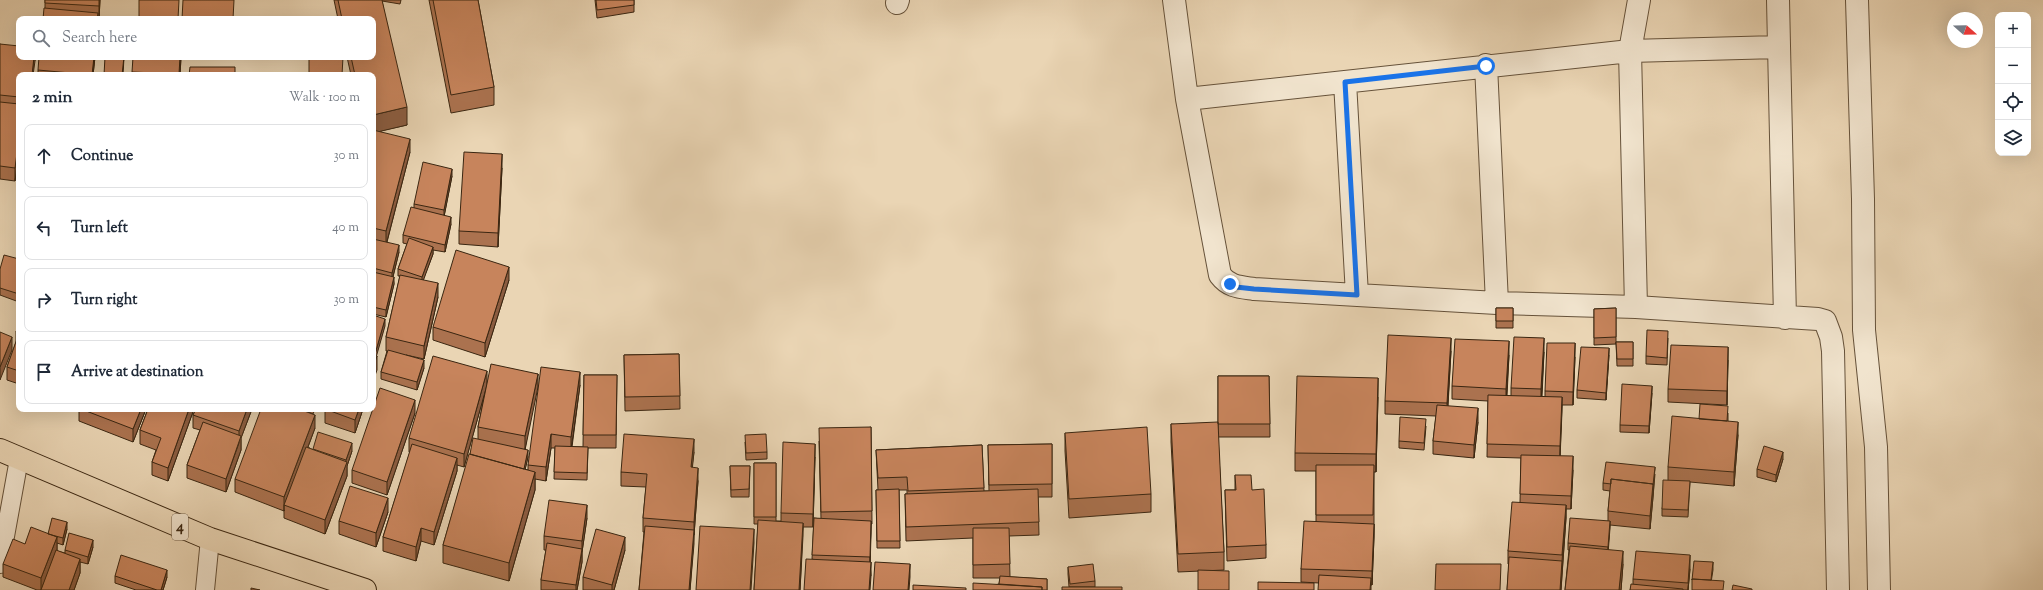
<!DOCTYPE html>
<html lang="en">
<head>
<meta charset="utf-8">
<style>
	body { margin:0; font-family:"Sorts Mill Goudy",serif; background:#f6f6f7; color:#1f2937 }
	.controls { position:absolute; right:12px; top:12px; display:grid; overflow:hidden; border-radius:8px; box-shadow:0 4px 16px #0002 }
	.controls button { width:36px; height:36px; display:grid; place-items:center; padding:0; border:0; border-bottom:1px solid #e0e1e3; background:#fff; color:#1f2937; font:20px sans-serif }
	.compass { position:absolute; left:1947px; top:12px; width:36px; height:36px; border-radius:50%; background:#fff; box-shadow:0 4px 16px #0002; rotate:110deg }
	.stop { position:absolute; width:12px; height:12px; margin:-9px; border:3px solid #1a73e8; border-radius:50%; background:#fff }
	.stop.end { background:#1a73e8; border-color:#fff; box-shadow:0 1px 4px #0008 }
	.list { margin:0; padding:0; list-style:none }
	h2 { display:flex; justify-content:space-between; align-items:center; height:52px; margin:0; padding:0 16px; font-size:17px }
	h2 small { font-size:13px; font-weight:400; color:#747a83 }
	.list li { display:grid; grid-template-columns:26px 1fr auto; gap:12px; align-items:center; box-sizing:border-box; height:64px; margin:0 8px 8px; padding:0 8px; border:1px solid #e0e1e3; border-radius:8px }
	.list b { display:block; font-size:15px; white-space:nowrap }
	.list em { font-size:13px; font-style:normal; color:#747a83 }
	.icon { flex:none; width:22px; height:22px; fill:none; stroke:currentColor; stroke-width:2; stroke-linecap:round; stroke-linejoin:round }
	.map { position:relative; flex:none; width:2043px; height:590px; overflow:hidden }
	.search { position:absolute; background:#fff; box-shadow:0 4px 16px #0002; left:16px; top:16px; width:360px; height:44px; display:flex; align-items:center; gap:10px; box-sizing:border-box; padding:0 14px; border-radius:8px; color:#747a83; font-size:15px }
	.panel { position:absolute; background:#fff; box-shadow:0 4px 16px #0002; left:16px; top:72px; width:360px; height:340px; border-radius:8px }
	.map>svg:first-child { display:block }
</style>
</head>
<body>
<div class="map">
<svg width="2043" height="590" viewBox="0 0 2043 590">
	<rect width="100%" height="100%" fill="#ead5b4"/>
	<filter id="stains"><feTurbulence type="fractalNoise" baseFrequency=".005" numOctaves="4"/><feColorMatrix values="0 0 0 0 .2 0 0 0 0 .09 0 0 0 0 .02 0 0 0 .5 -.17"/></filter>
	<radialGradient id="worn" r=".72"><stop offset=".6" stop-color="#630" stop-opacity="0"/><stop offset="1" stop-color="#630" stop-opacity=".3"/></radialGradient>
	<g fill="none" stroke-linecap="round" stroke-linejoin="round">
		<g stroke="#66523a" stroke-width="20">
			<path id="service" d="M0,564L19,459
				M205,590L210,539"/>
		</g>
		<g stroke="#66523a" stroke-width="24">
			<path id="minor" d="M1174,0L1187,99L1220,275C1229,287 1240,287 1254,289L1497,303L1636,307L1818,319L1825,321L1831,337L1833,351L1838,590
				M1778,0L1785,318
				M1857,0L1863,199L1864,330L1876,447L1879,590
				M897,3L898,0
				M1486,65L1497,303
				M1345,82L1357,295
				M1187,99L1630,51L1778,47
				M1636,307L1630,51L1639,0"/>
		</g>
		<g stroke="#3a2611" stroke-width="24">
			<path id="trunk" d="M0,450L210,539L365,590"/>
		</g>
		<use href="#service" stroke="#f1e4ce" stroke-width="18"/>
		<use href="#minor" stroke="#f1e4ce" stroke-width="22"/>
		<use href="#trunk" stroke="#ead5b4" stroke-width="22"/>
	</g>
	<path fill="#ab724f" stroke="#3a2611" d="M45,0H100L99,19H43L45,8Z
		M334,0H401L400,4L382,1L407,125L380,131L410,152L387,242L399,252L393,277L394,284L386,317L373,314V75H351L347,57H373V19H338Z
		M429,0H478L494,87V105L451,113Z
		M595,0H634V12L597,18Z
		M0,44L35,57V61L19,75V151L15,181L0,179Z
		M95,57L93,75H38V70Z
		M181,57L180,75H132V72Z
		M19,165V182H18Z
		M502,168L498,247L459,244V231Z
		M452,176L444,216L451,224L445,252L433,250V254L423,280L438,297L424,359L406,355L424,368L417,390L381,379V372L387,351H386V337L400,276H398V269L407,244L403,243V235L414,208V204Z
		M19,259V302L0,295V269Z
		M509,280L485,357L433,340V327Z
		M1496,308H1513V328H1496Z
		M1616,308V344L1594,345V309Z
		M19,323V384L7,380V367L16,342V332Z
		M1668,338L1667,365L1646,364V356Z
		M1616,342H1633V366H1617Z
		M1451,351L1448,406L1478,422L1474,458L1433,454V441L1436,416L1385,414V401Z
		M1544,352L1542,397H1545V391L1575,357L1573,405H1562L1560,456L1573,470L1571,509H1566V518L1561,590H1507L1509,564H1508V551L1520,502L1521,458L1487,457L1488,401L1452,399V386L1509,355L1507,396H1511V388Z
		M679,354L680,409L625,411L624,355Z
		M1609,355L1606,400L1577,398V390Z
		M1728,360L1727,405L1668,402V389Z
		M538,374L525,449L528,457L525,469L528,470V465L580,385L572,447H583L584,375H617L616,448H588L587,480L554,479L555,448H551L546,481L535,479V490L509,581L443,563V545L470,454L478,439V427L485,392L464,467L457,465V471L434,545L421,541L416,561L383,551V537L410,452H409V438L487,382Z
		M1218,376H1269L1270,437H1218L1224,552V570L1178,572L1171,442V424L1218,430Z
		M1652,393L1649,433L1620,432V425Z
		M1378,397L1376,472H1374V537L1372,585H1371V590L1319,583L1301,582V569L1316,522V471H1295V453Z
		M79,409H146L133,442L79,421Z
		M148,409H194L168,481L152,475V462L156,450L140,444V430Z
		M196,409H252L241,438V450L226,492L187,478V465L200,430L193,428V415Z
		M301,409H315L313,414Z
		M325,409H363L355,433L325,423Z
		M415,413L387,495L352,483V470Z
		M1728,413V421L1738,435L1734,486L1690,482L1688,517L1662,516V509L1668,480V467L1699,419Z
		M1426,426L1424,450L1399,448V441Z
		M871,427L872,524H871L870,562L871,576L812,559L814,518L821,519L819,441Z
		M315,428L308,447L313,450V449L352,451L347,466V476L325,534L284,518V510V511L235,492V479Z
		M1065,433L1151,494V512L1069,518L1065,451Z
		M745,442L767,452V459L746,460Z
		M1052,444V497H1038L1039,535L1009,536L1010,577L1047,579V590H973L999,584L1000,578H973V538L906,541L905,494H907V490H899L900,548H877L876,490H878L876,450L982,445L984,491H989L988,445Z
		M694,452L692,467L698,481L690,590H639L644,532H643V518L646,487L621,486V472Z
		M815,457L813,527H803L800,590H754L758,524H754V463H776V521H781V513Z
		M1783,459L1776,482L1757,477V469Z
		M730,466H750L749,497H731Z
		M1655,474L1653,497L1650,529L1610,525L1608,549L1623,564L1621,590H1565L1569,550H1568V543L1608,521V511L1610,491L1603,490V483Z
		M1235,475L1252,490L1266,545V558L1227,561L1225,490H1235Z
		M388,512L376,547L339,534V521Z
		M587,518L582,552V562L577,590H541V580L546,550H544V536Z
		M67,529L63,545L57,543V551L65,553V550L93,547L88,564L80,562V573L74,590H37L3,577V564L25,544L48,534Z
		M625,550L614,590H583V577Z
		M1068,567L1095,581V587H1069L1068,574Z
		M1690,569L1688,590H1630L1633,584V579Z
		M115,576L167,577L163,590H136L115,583Z"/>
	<path fill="#8b5c40" stroke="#3a2611" d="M99,0H100L99,19Z
		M34,57H35V61L33,75H32Z
		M94,57H95L93,75H92Z
		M124,57L123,75H122Z
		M180,57H181L180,75H179Z
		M407,107V125L373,133V115Z
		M19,138V151L15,181V168Z
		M410,139V152L386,245V231Z
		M502,154V168L498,247V233Z
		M452,169V176L444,217V210Z
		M451,217V224L445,252V245Z
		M399,245V252L392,280V273Z
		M433,247V254L422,284V277Z
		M509,267V280L485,357V343Z
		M394,277V284L386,317V310Z
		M438,283V297L424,359V346Z
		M385,319V326L375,361V354Z
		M12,337V350L0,380V367Z
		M1451,338V351L1447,417V403Z
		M1544,338V352L1541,403V389Z
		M1509,341V355L1506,402V389Z
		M1575,343V357L1573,405V392Z
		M1728,347V360L1727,405V391Z
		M1609,348V355L1606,400V393Z
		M377,356V370L373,381V367Z
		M424,360V368L417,390V382Z
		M487,371V385L464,467V454Z
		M580,372V385L571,450V437Z
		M538,374V387L525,450V436Z
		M1378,378V397L1376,472V454Z
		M1652,386V393L1649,433V426Z
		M1562,397V411L1560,459V446Z
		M415,400V413L387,495V482Z
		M1478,408V422L1474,458V445Z
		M141,409H146L133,442V429Z
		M189,409H194L168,481V468Z
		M247,409H252L241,438V450L226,492V479L239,443V431Z
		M359,409H363L355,433V420Z
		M315,415V428L286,505H284V511V497Z
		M1738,422V435L1734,486V472Z
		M551,434V448L546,481V467Z
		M694,439V452L691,481V467Z
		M352,443V451L347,466V476L325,534V520L346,464V460Z
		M815,444V457L813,527V514Z
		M528,450V457L523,479V472Z
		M1783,452V459L1776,482V475Z
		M1573,456V470L1571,509V496Z
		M457,458V471L434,545V532Z
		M1655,467L1653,497L1650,529V516Z
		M698,468V481L694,535V522Z
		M535,472V490L509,581V563Z
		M388,498V512L376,547V533Z
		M587,505V518L582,552V562L577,590H576V585L582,551V541Z
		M1566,505V518L1562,574L1561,590H1560Z
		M871,521V534L870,570V557Z
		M1610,521V528L1608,554V547Z
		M67,522V529L63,545V538Z
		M803,523V536L800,590H799Z
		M1374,524V537L1372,585V571Z
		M421,528V541L416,561V547Z
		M754,529V543L751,590H750Z
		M694,530V544L690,590H689Z
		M57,537V551L41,590V578Z
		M625,537V550L614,590H612V585Z
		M93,540V547L88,564V557Z
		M1623,551V564L1621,590H1619Z
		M1690,555V569L1688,590Z
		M80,559V573L74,590H69Z
		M871,562V576L870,590H869Z
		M1713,562V570L1710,589V582Z
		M910,564V577L909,590H908Z
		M167,570V577L163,590H161Z"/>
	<path fill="#c7845c" stroke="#3a2611" d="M45,0H99V6L45,3Z
		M139,0H179L178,19H139Z
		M183,0H234L233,19H182Z
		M338,0H382L407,107L373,115V75H355L351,57H373V19H342Z
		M433,0H478L494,87L451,95Z
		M596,0H634V5L597,10Z
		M44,8L98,13L97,19H43Z
		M0,44L19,46V57H34L32,75H19V97L0,95Z
		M39,57H94L92,75L38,70Z
		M105,57H124L122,75H104Z
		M133,57H180L179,74L132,72Z
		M309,57H343L342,75H309Z
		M190,67H235V75H189Z
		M0,102L19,104V138L15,168L0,166Z
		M373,130L410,139L386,231L373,228Z
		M464,152L502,154L498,233L459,231Z
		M423,162L452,169L444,210L414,204Z
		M411,207L451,217L445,245L403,235Z
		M409,238L433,247L422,277L398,269Z
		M373,239L399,245L392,273L373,268Z
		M456,250L509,267L485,343L433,327Z
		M4,255L19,259V294L0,288V269Z
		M373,272L394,277L386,310L373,307Z
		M400,275L438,283L424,346L386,337Z
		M1496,308H1513V321H1496Z
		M1616,308V337L1594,338V309Z
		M373,315L385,319L375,354L373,353Z
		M19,323V333L16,332Z
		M1647,330L1668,331L1667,358L1646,356Z
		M0,332L12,337L0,367Z
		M1388,335L1451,338L1447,403L1385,401Z
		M18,336H19V371L7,367Z
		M1514,337L1544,338L1541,389L1511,388Z
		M1455,339L1509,341L1506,389L1452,386Z
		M1616,342H1633V359H1617Z
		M1547,343H1575L1573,392L1545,391Z
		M1671,345L1728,347L1727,391L1668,389Z
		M1581,347L1609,348L1606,393L1577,390Z
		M388,350L424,360L417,382L381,372Z
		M679,354L680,396L625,397L624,355Z
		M373,355L377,356L373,367Z
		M433,356L487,371L464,454L409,438Z
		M491,364L538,374L525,436L478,427Z
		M541,367L580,372L571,437L551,434L546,467L528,465Z
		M584,375H617L616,435H583Z
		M1218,376H1269L1270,424H1218Z
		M1297,376L1378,378L1376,454L1295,453Z
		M1622,384L1652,386L1649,426L1620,425Z
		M380,388L415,400L387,482L352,470Z
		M1488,395L1562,397L1560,446L1487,444Z
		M1700,404L1728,406L1727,421L1699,419Z
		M1437,405L1478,408L1474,445L1433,441Z
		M81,409H141L133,429Z
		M148,409H189L168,468L152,462L161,438L140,430Z
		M196,409H247L239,431L193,415Z
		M261,409H299L315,415L284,497L235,479Z
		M325,409H359L355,420Z
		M1672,416L1738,422L1734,472L1668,467Z
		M1400,417L1426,419L1424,443L1399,441Z
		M203,422L241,436L226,479L187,465Z
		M1218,422L1224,552L1178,554L1171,424Z
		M871,427L872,511L821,512L819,428Z
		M1147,427L1151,494L1069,499L1065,433Z
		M318,432L352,443L346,460L313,449Z
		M624,434L694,439L691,467L698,468L694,522L643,518L647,474L621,472Z
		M766,434L767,452L746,453L745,435Z
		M473,438L528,450L524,469L470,454Z
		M783,442L815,444L813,514L781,513Z
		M412,444L457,458L434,532L421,528L416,547L383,537Z
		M1052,444V484L989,485L988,445Z
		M982,445L984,488L908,491L907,477L878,478L876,450Z
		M555,446L588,447L587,473L554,472Z
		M1764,446L1783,452L1776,475L1757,469Z
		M306,447L347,462L325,520L284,505Z
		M469,454L535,472L509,563L443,545Z
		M1521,455L1573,456L1571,496L1520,494Z
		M1606,462L1655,467L1653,485V484L1611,479V484L1603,483Z
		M754,463H776V517H754Z
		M1316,465H1374L1373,515H1316Z
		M730,466H750L749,489L731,490Z
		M1235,475H1251L1252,490L1264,489L1266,545L1227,547L1225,490H1236Z
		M1611,479L1653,484L1650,516L1608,511Z
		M1663,480L1690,481L1688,510L1662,509Z
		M350,486L388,498L376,533L339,521Z
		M899,489L900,541H877L876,490Z
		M1038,489L1039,522L906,527L905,494Z
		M549,500L587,505L582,541L544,536Z
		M1512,502L1566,505L1562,555L1508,551Z
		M52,518L67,522L63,538L48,534Z
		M814,518L871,521L870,557L812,555Z
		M1570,518L1610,521L1608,547L1568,543Z
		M758,520L803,523L799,590H754Z
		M1304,521L1374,524L1372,571L1301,569Z
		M645,526L694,530L689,590H639Z
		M700,526L754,529L750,590H696Z
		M31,527L57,537L41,578L3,564L13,539L25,544Z
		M973,528H1009L1010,564L973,565Z
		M596,529L625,537L612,585L583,577Z
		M69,533L93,540L88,557L65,550Z
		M547,543L582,549L576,585L541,580Z
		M1570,546L1623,551L1619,590H1565Z
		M56,550L80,559L69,590H41Z
		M1636,551L1690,555L1688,583L1633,579Z
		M121,555L167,570L161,590H157L115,576Z
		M1509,557L1562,561L1560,590H1507Z
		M806,559L871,562L869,590H804Z
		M1694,561L1713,562L1711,580L1692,579V580Z
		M875,562L910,564L908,590H873Z
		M1093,564L1095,581L1070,584L1068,567Z
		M1436,564H1501L1500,590H1435Z
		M1198,570L1229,571V590H1198Z
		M1319,575L1371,578L1370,590H1318Z
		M1000,576L1047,579V590H1042V587L999,584Z
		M1692,579L1724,581L1723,590H1692Z
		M1258,582L1314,583V590H1258Z
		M973,583L1042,587V590H973Z
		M1631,584L1683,589V590H1630Z
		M913,585L966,588V590H913Z
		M1733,585L1752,589V590H1732Z
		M1062,587H1122V590H1062Z
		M251,588L260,590H251Z"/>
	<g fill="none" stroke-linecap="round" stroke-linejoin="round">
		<path stroke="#1a73e8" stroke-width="5" d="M1230,284L1236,287L1254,289L1357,295L1345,82L1486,66"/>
	</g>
	<g text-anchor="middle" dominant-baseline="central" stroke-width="3.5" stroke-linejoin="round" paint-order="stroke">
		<rect fill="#f1e4ce" stroke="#715f4a" stroke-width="1" x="172" y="514" width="16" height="26" rx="3"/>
		<g font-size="15" font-weight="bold" fill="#3a2611">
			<text x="180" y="527">4</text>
		</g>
	</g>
	<rect width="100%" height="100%" filter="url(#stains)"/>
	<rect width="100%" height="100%" fill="url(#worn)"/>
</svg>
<div class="controls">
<button>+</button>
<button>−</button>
<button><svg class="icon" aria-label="locate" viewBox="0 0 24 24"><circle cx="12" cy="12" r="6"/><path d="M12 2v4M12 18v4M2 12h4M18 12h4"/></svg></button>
<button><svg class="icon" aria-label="layers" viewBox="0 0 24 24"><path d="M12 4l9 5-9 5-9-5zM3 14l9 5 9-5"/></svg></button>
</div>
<svg class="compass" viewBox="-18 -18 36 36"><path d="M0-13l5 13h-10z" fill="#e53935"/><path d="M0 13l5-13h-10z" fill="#747a83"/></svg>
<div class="stop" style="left:1486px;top:66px"></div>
<div class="stop end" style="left:1230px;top:284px"></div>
<div class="search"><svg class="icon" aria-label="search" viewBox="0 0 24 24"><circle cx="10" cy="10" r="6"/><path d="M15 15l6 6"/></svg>Search here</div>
<section class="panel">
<h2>2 min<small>Walk · 100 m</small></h2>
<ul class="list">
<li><svg class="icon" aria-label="ahead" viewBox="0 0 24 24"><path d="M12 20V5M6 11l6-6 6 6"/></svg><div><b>Continue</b></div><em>30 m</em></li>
<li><svg class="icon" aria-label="left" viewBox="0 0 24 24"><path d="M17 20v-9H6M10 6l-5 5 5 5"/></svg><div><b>Turn left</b></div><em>40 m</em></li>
<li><svg class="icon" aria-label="right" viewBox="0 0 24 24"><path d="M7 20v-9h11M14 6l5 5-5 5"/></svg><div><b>Turn right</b></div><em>30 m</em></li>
<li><svg class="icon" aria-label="arrive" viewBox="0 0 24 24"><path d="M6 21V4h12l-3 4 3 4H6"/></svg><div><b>Arrive at destination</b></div></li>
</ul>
</section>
</div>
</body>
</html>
